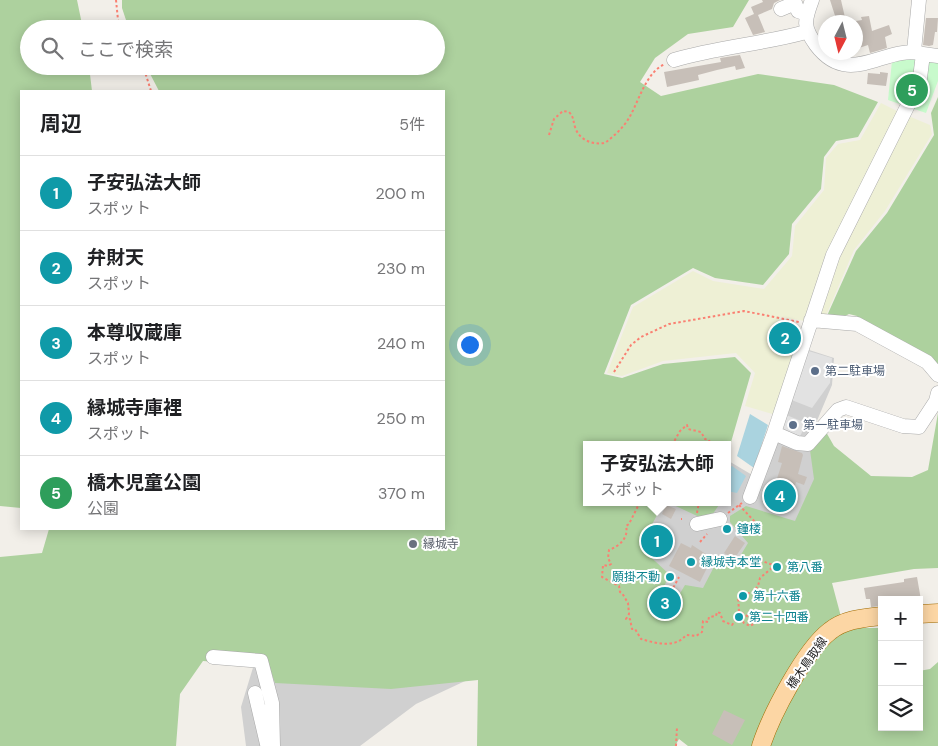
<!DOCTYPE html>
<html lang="ja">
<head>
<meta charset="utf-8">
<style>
	body { margin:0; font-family:"DM Sans","Noto Sans JP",sans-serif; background:#f6f6f6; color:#202124 }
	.controls { position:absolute; right:15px; bottom:15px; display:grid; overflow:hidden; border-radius:0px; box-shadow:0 2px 12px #0003 }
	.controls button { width:45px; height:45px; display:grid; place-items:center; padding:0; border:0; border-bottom:1px solid #e0e0e0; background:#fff; color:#202124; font:25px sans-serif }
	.compass { position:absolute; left:818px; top:15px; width:45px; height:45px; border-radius:50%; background:#fff; box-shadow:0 2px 12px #0003; rotate:187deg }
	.you { position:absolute; left:469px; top:344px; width:18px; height:18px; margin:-12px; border:4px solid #fff; border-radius:50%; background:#1a73e8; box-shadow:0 0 0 8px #1a73e833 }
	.badge { display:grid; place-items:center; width:32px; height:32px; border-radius:50%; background:#d40000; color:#fff; font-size:16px; font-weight:700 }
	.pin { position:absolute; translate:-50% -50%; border:2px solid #fff; box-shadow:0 1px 5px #0006 }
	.popup { position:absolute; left:583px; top:441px; width:148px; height:65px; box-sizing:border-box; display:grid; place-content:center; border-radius:0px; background:#fff; filter:drop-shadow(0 1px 4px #0005); font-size:16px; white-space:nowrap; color:#757577 }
	.popup b { font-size:19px; color:#202124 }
	.popup::after { content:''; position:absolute; left:50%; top:100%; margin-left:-10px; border:10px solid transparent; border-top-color:#fff }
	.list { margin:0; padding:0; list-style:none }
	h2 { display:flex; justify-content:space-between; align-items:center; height:65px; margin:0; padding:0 20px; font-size:21px }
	h2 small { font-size:16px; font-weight:400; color:#757577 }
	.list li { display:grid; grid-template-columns:32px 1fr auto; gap:15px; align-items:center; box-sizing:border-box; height:75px; padding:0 20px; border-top:1px solid #e0e0e0 }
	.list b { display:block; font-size:19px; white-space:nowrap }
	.list p { margin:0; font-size:16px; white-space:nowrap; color:#757577 }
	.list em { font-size:16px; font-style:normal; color:#757577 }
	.icon { flex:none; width:28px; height:28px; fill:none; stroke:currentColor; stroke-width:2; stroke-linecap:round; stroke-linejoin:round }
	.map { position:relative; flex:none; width:938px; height:746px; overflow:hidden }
	.search { position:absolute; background:#fff; box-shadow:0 2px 12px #0003; left:20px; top:20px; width:425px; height:55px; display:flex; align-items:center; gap:12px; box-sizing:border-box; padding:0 18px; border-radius:28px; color:#757577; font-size:19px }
	.panel { position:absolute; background:#fff; box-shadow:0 2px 12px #0003; left:20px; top:90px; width:425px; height:440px; border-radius:0px }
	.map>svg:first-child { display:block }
</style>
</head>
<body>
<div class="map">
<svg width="938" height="746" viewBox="0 0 938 746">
	<rect width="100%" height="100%" fill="#f2efe9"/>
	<path fill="#d0d0d0" d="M803,348L834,358L832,385L811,435L816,478L751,630L591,622L416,704L360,746H246L241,707L269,615L444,529L498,508L613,502H727V460L759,479Z"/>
	<path fill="#eef0d5" d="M881,103L899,112L805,321L780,317L773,340L798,348L776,415L745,406L755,373L736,353L663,361L622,376L607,373L633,307L693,271L713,281L764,289L792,256L795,226L824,190L826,158L838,144L860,140Z
		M906,115L930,125L932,134L885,211L854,250L825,318L816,316L836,255Z"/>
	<path fill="#add19e" d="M0,0H77L83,29H29V66H89L92,91H21V508L0,506Z
		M122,0H749L733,27L688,34L655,58L640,82L661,96L758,74L834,85L878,102L858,137L836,141L824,157L821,189L792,224L789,254L763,285L715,278L693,268L631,305L604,374L622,378L663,364L735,357L751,373L727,456V445H587V502H664L640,547L670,575L653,607L667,615L685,585L703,588L717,561L736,563L748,543L730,522V516L746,506L795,521L814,479L810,450L826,432L834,446L871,476L912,477L928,470L938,413V568L914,569L832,583L844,628H882V727H919V671L930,669L938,662V746H688L679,739L675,746H477L478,680L391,689L275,683L269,666L203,661L180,694L176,746H0V557L42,553L49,529H444V91H159L146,66H436V29H129L122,8Z
		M938,97V368L861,322L857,316L849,314L839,319L826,318L856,251L887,213L934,135L931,113Z
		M667,502H721L708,521Z"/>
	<path fill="#c8facc" d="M915,55L938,63V81L926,113L888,100L892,61Z"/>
	<path fill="#e2e2e2" d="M805,350L832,358L830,383L812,408L789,399Z
		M784,414L806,423L799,439L782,431Z"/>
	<path fill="#aad3df" d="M750,414L768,425L754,468L737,456Z
		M732,466L746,476L737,493L727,491V469Z"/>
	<path fill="#c7bfb8" d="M762,0H780L774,3L772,9L758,15L765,32L753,35L745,18L754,14L751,7L763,2Z
		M830,0H841L846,22H837Z
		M869,16L872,31L889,25L892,34L885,37L887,48L870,53L868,45L856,49V21L862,20L861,17Z
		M926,18H938L937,32H935L933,45L929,46L923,45Z
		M740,55L745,68L736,70L735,66L717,70L698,75L699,80L667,87L664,72L721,62L720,58Z
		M880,72L888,73L886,86L867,84L868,73L880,74Z
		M782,446L802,453L803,455L798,474L807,477L804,485L796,482L794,489L791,488L785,509L769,504L782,463L778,462Z
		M666,505L676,509L671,519L662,514Z
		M735,536L745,543L734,559L724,553Z
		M681,543L691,548L692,545L712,558L700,582L669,566Z
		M917,577L921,600H882V606L871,607L870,599H866L864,588L904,582V579Z
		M663,596L671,600L667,609L659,605Z
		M724,710L745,720L732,745L712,734Z"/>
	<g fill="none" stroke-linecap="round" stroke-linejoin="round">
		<g stroke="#a9a9a9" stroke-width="15">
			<path id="minor" d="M812,0C804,21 803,27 816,45C850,90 886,43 923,54
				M781,9L795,3L798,11L807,14
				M914,51L919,0
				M674,60C718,47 763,44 806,32
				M811,320L857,324L927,362L938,375
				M774,433L797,443L808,444L838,410L846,407L903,426L919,427L936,401L938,393
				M750,497L774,433L833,255L915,91L920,78L923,54L938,56
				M697,524L720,519
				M213,657L261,661L272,703L273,746
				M255,693L267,744"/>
		</g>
		<g stroke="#a06b00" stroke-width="19">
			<path id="major" d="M919,614L938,613
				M761,746C771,715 805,650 830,631C845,619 864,618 882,616"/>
		</g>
		<path stroke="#fa8072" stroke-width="2" stroke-dasharray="2.5 2.5" stroke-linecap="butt" d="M116,0L118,20L123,29
			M140,66L145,72L151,91
			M549,135L554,119L563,111L569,112C574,117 573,121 575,127C579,140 592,145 605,143C614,136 623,128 629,118C639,101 646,72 665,64
			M614,372L631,345L641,337L669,324L744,311L799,322
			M672,445L680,431L687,425L688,429L701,432L705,439L709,440L710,443L707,445
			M640,502L629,524L626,526C629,537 620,546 609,550L608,558L611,564L608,566L603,565L602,577L619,586L620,592L622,593L628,603L629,614L626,619H630L632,629H635L641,639C655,643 675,649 686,635L696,636L702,632L703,621L708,622L709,617L716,616L717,612L720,613L723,621L732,625L739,615L744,623L750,626L755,623V621L739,611L738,596L753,592L758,586L760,578L773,567L779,568L777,564C768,566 764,560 755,558C745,557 738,564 728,564V560L718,565
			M739,505L757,524
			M697,513L699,502
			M728,513L742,503
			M681,519H682
			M700,542L707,534
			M655,548V547
			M671,592L679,577
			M676,746L677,727"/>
		<use href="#minor" stroke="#fff" stroke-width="14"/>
		<use href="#major" stroke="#fcd6a4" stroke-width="18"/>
	</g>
	<g fill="#5c6f8a" stroke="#fff" stroke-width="2">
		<circle cx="815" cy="371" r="5"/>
		<circle cx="793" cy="425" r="5"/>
	</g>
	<g fill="#0f9aa8" stroke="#fff" stroke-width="2">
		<circle cx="727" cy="529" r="5"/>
		<circle cx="691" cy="562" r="5"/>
		<circle cx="777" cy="567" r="5"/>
		<circle cx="670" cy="577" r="5"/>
		<circle cx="743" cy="596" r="5"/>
		<circle cx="739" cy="617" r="5"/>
	</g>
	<circle fill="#6b7280" stroke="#fff" stroke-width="2" cx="413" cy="544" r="5"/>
	<g text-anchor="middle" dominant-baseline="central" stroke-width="4" stroke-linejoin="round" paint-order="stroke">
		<g font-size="12" fill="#4e5e75" stroke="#fff" text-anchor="start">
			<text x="825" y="371">第二駐車場</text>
			<text x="803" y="425">第一駐車場</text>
		</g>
		<g font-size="12" fill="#0d838f" stroke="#fff" text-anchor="start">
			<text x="737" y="529">鐘楼</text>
			<text x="701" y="562">縁城寺本堂</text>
			<text x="787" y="567">第八番</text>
			<text x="660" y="577" text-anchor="end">願掛不動</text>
			<text x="753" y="596">第十六番</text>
			<text x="749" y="617">第二十四番</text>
		</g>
		<g font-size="12" fill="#5b616d" stroke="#fff" text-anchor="start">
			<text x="423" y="544">縁城寺</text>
		</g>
		<g font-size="12" fill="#222" stroke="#fff">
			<text transform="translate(807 663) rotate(-55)">橋木鳥取線</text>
		</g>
	</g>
</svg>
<div class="controls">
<button>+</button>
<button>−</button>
<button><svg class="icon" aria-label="layers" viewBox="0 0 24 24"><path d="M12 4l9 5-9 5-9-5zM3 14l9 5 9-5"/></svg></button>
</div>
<svg class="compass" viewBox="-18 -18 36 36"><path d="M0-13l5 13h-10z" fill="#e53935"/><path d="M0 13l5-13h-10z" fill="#757577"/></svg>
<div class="you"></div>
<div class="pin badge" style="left:657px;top:541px;background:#0f9aa8">1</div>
<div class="popup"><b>子安弘法大師</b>スポット</div>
<div class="pin badge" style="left:785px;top:338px;background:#0f9aa8">2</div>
<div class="pin badge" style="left:665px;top:603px;background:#0f9aa8">3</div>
<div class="pin badge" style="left:780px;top:496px;background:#0f9aa8">4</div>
<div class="pin badge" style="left:912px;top:90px;background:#2e9e5b">5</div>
<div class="search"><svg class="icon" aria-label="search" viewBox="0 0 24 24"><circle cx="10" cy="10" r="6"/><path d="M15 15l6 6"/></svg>ここで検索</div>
<section class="panel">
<h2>周辺<small>5件</small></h2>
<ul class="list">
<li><span class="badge" style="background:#0f9aa8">1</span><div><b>子安弘法大師</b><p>スポット</p></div><em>200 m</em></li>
<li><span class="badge" style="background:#0f9aa8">2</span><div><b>弁財天</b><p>スポット</p></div><em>230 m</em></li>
<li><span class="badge" style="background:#0f9aa8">3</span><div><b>本尊収蔵庫</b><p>スポット</p></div><em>240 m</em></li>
<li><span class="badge" style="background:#0f9aa8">4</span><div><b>縁城寺庫裡</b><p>スポット</p></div><em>250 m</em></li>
<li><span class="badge" style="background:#2e9e5b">5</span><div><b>橋木児童公園</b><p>公園</p></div><em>370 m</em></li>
</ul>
</section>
</div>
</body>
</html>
